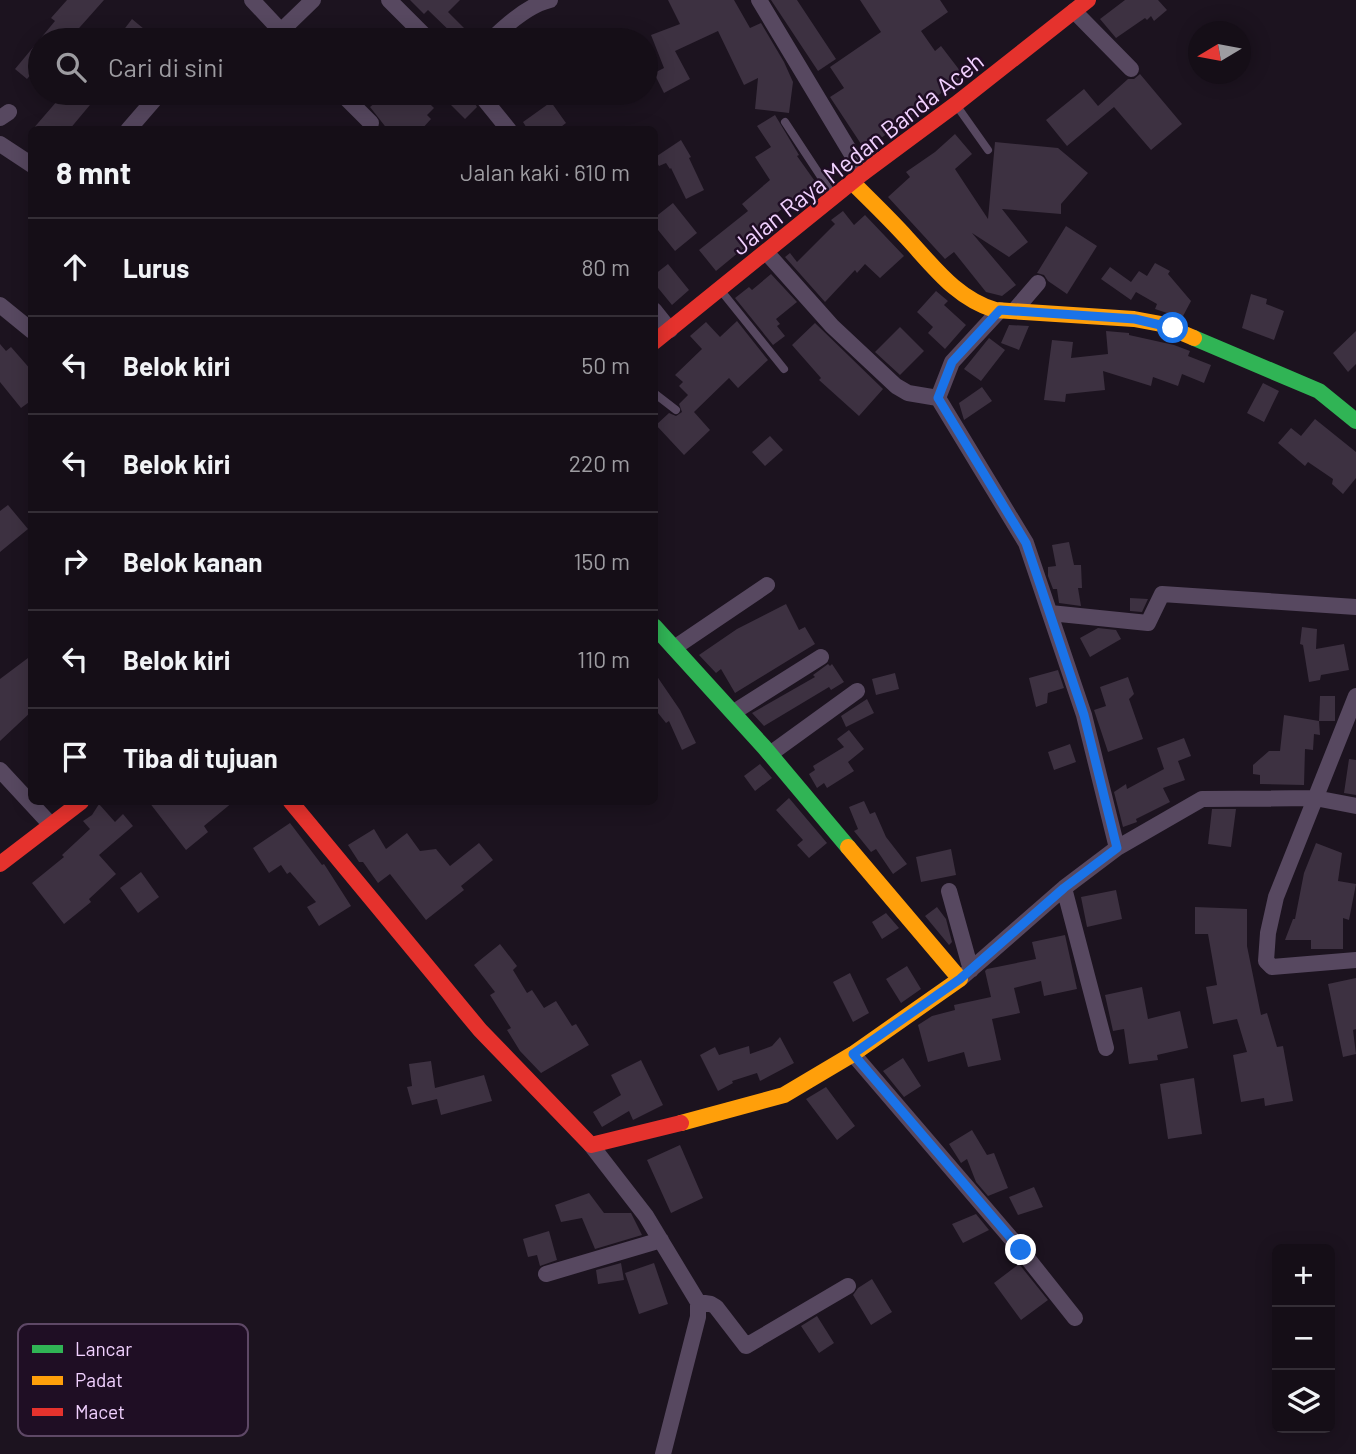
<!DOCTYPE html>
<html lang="id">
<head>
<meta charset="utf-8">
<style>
	body { margin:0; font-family:Barlow,sans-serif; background:#221c24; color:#f1f3f6 }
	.controls { position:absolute; right:21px; bottom:21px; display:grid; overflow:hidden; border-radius:10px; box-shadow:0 4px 18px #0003 }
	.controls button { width:63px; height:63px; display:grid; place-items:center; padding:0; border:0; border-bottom:2px solid #342e36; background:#150e17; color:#f1f3f6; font:35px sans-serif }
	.compass { position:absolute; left:1188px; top:21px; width:63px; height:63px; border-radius:50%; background:#150e17; box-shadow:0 4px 18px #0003; rotate:260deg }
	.stop { position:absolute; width:21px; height:21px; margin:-16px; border:5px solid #1a73e8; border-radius:50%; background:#fff }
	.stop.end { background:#1a73e8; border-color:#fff; box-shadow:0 2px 7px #0008 }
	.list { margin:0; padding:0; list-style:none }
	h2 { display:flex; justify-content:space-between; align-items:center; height:91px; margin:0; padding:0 28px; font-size:30px }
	h2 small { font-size:23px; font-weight:400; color:#9d9ca1 }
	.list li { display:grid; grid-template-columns:46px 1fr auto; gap:21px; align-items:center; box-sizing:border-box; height:98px; padding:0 28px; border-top:2px solid #342e36 }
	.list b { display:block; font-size:26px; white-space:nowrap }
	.list em { font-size:23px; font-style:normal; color:#9d9ca1 }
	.icon { flex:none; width:38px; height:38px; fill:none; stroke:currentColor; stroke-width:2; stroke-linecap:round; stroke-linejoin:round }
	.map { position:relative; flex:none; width:1356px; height:1454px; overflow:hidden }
	.search { position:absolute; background:#150e17; box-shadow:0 4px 18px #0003; left:28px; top:28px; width:630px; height:77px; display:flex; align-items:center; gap:18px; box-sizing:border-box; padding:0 24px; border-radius:38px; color:#9d9ca1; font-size:26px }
	.panel { position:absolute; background:#150e17; box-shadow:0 4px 18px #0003; left:28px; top:126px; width:630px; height:679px; border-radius:10px }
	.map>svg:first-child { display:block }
</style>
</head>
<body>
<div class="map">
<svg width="1356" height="1454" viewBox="0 0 1356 1454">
	<rect width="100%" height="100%" fill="#1c131f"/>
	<path fill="#3d3141" d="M67,0H104L72,36L67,32L60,40H40V64L27,79L15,69L55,21L51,18Z
		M410,0H460L448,12L469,33L459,40L428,10L424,14Z
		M668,0H734L750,28L761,23L784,62L793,82L789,113L755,109L758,78L744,85L718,31L675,51L690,79L664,93L654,73L664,68L651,35L680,24Z
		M771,0H797L836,59L818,71Z
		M860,0H940L948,12L921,31L935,51L941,46L964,76L865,150L830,97L844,88L830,67L881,32Z
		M1125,0H1158L1167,10L1154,21L1151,16L1147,20L1145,18L1116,38L1100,19Z
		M132,19L150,34L145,40H116Z
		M1140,74L1182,124L1151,150L1114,107L1067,146L1046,120L1084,89L1098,106L1128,79H1134Z
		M64,93H100L69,130H32Z
		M370,93H411L417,99L421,95L434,108L427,115L431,119L421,130H388L370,107L377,101Z
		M439,93H469L477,107L465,119Z
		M551,102L566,123L557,130H528L523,122Z
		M775,115L799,155L797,156L819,187L791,210L787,205L752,233L756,238L716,271L699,250L748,211L742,204L770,180L755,157L771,147L757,126Z
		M955,134L972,154L955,169L988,219L995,142L1058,148L1088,173L1061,204V214L1002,209L1028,242L1009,257L972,233L1016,285L1002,296L986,292L954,252L945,259L888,197L910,177L906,172L935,152Z
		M681,140L691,157L689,158L704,190L686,199L671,168L670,169L666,163L659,166L654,158Z
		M673,203L697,233L675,251L654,225V218Z
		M843,211L854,225L865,215L904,256L880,278L865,264L857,273L855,270L825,302L785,257L790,253L797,262L835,224L831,220Z
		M1066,226L1097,246L1067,294L1048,281L1044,275L1037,273Z
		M1155,263L1170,271L1168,274L1191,301L1182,318L1155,309L1157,304L1136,292L1131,300L1101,279L1110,267L1131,282L1139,271L1147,276Z
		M668,264L689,290L672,305L654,283V275Z
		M771,274L797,302L776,319L780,324L777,326L785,336L773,345L735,298L749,287L752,290Z
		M936,291L948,301L944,305L966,325L945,349L928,333L933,327L917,312Z
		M1251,294L1267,299L1266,304L1284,311L1274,340L1242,328Z
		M737,321L768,360L738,388L729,378L694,412L710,430L684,455L656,425L669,413L676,416L682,412L679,404L688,395L679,386L683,382L675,375L702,349L690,336L706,322L720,337Z
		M815,323L883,389L859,416L819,380L821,378L792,345Z
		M1009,325L1029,326L1019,350L1001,343Z
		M900,327L924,351L900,375L875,352Z
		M1106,331L1129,333V335L1174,345L1190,351L1188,356L1211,365L1204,383L1182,374L1178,386L1153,377L1151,386L1103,371L1105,390L1066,394L1065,402L1044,400L1052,340L1073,342L1071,358L1108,354Z
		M1356,331V364L1348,372L1333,353Z
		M989,338L1005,350L981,381L964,369Z
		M0,344L6,351L11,347L32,371V400L21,408L0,382Z
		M1263,383L1279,391L1264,422L1247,413Z
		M982,387L992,401L964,420L959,403Z
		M1315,419L1356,452V478L1343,494L1332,484L1333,479L1308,462L1305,466L1278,443L1291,428L1301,436Z
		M770,436L783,450L765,466L752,452Z
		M8,505L28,529L0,552V511Z
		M1069,542L1074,565H1081L1082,588H1078L1081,606L1059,603L1057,589H1053L1048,576V567L1056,566L1052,545Z
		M1130,598L1148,599L1142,612L1130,611Z
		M786,604L799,630L805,627L815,644L735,693L721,669L716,673L699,655L737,629Z
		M1302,627L1317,629L1316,649L1344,644L1349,670L1321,675L1320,680L1309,682L1303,645L1300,644Z
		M1098,628L1116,630L1121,639L1090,657L1080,638Z
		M32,655V711L0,741V679Z
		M828,664L830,666L832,664L844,682L831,690L829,687L764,726L752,713L815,677L813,675Z
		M1058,670L1064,688L1048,693L1047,703L1036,707L1029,678Z
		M654,672L680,710L696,743L682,750L669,721L666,723L654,708Z
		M895,673L899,689L876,695L872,679Z
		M1128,677L1134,694L1129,699L1143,739L1108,752L1094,710L1106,706L1100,687Z
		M1320,696H1335V721H1319Z
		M867,699L874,713L846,727L841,716Z
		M1284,715L1319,721L1320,735L1314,734L1313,750L1305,749L1304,785L1260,784V775L1253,774V765L1269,751H1280Z
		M849,730L864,749L848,762L854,771L827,788L824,783L817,788L809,774L815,770L813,766L844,747L837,739Z
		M1184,738L1191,756L1178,761L1185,780L1163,788L1170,802L1136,819L1137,822L1123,827L1114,792L1126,784L1127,789L1164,769L1157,748Z
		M1070,744L1076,762L1054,770L1048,752Z
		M1349,759L1356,760V795L1344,793Z
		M760,764L772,778L755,791L744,776Z
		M789,798L827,843L809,858L797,845L803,840L776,810Z
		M864,801L870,814L875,812L886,837L907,864L893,874L876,849L871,852L854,831L858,829L849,807Z
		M149,802H233L204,826L208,832L186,850Z
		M99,804L115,822L123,814L133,826L99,855L116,874L89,899L91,902L64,924L32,883L64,857L62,855L90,829L83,821L92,815Z
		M1212,809H1236L1231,847L1208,844Z
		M290,823L322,865L324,864L326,867L351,906L319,926L307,907L316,902L290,872L287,874L281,865L269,873L253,848Z
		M374,829L386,849L407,833L420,851L436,849L450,866L479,843L493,860L461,886L464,890L426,920L390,874L378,883L363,862H359L348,845Z
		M1316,843L1342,853L1338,881L1356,884L1349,920L1343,918V949H1311V940H1285L1293,919H1295L1304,873Z
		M951,849L956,875L921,882L916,857Z
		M141,872L159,897L138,913L120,888Z
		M1116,890L1122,919L1087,927L1081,897Z
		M937,907L946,919L952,942L949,945L925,916Z
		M1195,907L1247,909V946L1261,1015L1267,1013L1277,1047L1283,1046L1293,1101L1265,1106L1264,1098L1241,1102L1233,1055L1247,1052L1237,1019L1213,1024L1206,987L1217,985L1208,934H1195Z
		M886,913L899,928L882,939L872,922Z
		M1065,935L1077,989L1044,996L1041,981L1014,988L1020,1013L992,1019L1001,1060L968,1067L964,1052L928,1062L918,1025L932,1016L955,1010L954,1005L991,997L985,971L987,969L1036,959L1032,942Z
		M500,944L517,966L513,970L527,993L532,990L544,1008L556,1001L572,1026L576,1024L589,1045L541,1073L520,1051L507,1030L511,1028L490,995L495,992L474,965Z
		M907,966L921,989L901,1003L886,979Z
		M850,973L869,1013L853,1022L833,982Z
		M1356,978V1029L1353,1030L1356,1054L1343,1057L1328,984Z
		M1142,987L1148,1019L1180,1011L1188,1048L1157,1055L1158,1060L1129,1064L1124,1029L1113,1031L1105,995Z
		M780,1037L794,1063L760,1081L757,1073L732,1081L733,1083L718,1091L700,1055L715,1047L719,1055L749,1046L750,1054L772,1046Z
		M903,1058L921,1086L904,1097L883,1071Z
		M641,1060L663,1105L633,1120L629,1111L602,1127L593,1112L621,1095L611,1075Z
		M431,1061L435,1088L484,1075L492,1101L441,1115L437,1099L412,1105L407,1087L412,1086L409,1064Z
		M1194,1078L1202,1134L1168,1139L1160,1084Z
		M826,1087L855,1126L837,1140L806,1099Z
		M972,1130L987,1155L994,1153L1008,1188L988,1196L976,1182L967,1159L961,1163L949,1144Z
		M680,1145L703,1198L671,1213L647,1160Z
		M1034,1187L1043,1207L1018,1215L1009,1197Z
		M589,1193L604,1213H631L642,1235L595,1249L582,1218L561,1222L555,1205Z
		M976,1214L989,1230L963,1243L952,1224Z
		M549,1231L557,1260L540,1266L537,1255L528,1257L523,1239Z
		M621,1263L624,1280L598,1284L596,1270Z
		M654,1263L668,1304L639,1314L625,1273Z
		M1019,1264L1048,1300L1021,1320L994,1283Z
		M872,1279L892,1312L871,1325L853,1295L858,1288Z
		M817,1316L834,1343L819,1353L801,1326Z"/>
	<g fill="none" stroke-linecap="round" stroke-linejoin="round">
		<path stroke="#574860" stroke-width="8" d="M959,109L988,150
			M785,122L831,192
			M722,292L784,369
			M654,393L676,410"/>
		<path stroke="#574860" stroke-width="16" d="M252,0L281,31L313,0
			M389,0L429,40
			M759,0L863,173
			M1074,11L1131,69
			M491,40C506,25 529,5 550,0
			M341,93L371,123
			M479,93L509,130
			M0,118L9,112
			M128,130L160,93
			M0,144L32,165
			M766,252L832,326L896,386L908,393L938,398
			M0,305L32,331
			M654,310L670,330
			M1014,311L1038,283
			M1050,613L1148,623L1162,594L1356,607
			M674,648L767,585
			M1356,696L1276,897L1268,933L1266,961L1272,967L1356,960
			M734,712L821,657
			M770,754L857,691
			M0,770L51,825
			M1117,848L1202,799L1315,798L1356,806
			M1064,888L1106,1048
			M949,891L971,970
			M960,979L1064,888L1117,848L1084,715L1026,543L938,398L952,362L1000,310
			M853,1054L1021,1250L1075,1318
			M591,1145L646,1216L698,1302V1317L663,1454
			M546,1274L661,1240
			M698,1302L711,1304L716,1307L746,1346L848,1286"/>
		<path stroke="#30b455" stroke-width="16" d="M1194,338L1319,391L1356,421
			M654,626L764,747L848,847"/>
		<path stroke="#ff9f0a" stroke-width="16" d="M853,183C871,201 890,219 907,238C934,267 956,298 995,310L1134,319L1161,324L1194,338
			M681,1123L784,1095L853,1054L960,979L848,847"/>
		<path stroke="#e5322d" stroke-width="16" d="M654,342L863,173L956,104L1088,0
			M291,802L480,1030L591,1145L681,1123
			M0,864L81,802"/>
	</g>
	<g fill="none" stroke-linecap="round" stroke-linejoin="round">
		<path stroke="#1a73e8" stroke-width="9" d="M1021,1250L853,1054L960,979L1064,888L1117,848L1084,715L1026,543L938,398L952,362L1000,310L1135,319L1173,328"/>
	</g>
	<g text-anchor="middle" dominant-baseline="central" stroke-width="5" stroke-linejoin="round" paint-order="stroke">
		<g font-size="24" fill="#f1d1ff" stroke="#1f0e24">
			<text transform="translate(857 153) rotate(-38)">Jalan Raya Medan Banda Aceh</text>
		</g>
	</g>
	<rect x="18" y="1324" width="230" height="112" rx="10" fill="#1f0e24" stroke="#5e4866" stroke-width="2"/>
	<rect x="32" y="1345" width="31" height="8" fill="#30b455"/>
	<rect x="32" y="1376" width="31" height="9" fill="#ff9f0a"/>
	<rect x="32" y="1408" width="31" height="8" fill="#e5322d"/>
	<g font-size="19" fill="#f1d1ff">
		<text x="75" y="1356">Lancar</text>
		<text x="75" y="1387">Padat</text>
		<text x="75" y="1419">Macet</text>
	</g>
</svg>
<div class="controls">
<button>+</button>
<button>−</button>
<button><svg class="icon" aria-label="layers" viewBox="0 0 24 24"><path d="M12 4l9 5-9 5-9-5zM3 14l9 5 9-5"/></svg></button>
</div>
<svg class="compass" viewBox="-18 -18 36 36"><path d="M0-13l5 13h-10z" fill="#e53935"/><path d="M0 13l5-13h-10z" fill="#9d9ca1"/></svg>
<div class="stop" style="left:1173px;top:328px"></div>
<div class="stop end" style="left:1021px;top:1250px"></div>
<div class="search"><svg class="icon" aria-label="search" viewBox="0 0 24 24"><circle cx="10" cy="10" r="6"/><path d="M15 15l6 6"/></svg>Cari di sini</div>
<section class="panel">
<h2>8 mnt<small>Jalan kaki · 610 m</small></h2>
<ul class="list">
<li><svg class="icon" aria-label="ahead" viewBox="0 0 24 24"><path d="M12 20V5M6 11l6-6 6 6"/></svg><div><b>Lurus</b></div><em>80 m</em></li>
<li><svg class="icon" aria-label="left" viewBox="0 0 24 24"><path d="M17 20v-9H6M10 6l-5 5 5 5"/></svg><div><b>Belok kiri</b></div><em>50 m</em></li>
<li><svg class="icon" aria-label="left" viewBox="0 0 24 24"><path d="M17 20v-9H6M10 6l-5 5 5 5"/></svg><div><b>Belok kiri</b></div><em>220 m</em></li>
<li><svg class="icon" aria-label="right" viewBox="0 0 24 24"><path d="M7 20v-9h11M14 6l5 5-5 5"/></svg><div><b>Belok kanan</b></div><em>150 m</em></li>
<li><svg class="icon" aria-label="left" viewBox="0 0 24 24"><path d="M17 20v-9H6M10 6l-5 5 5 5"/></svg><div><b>Belok kiri</b></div><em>110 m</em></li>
<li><svg class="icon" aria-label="arrive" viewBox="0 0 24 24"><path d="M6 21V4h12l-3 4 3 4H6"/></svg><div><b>Tiba di tujuan</b></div></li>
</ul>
</section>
</div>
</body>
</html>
